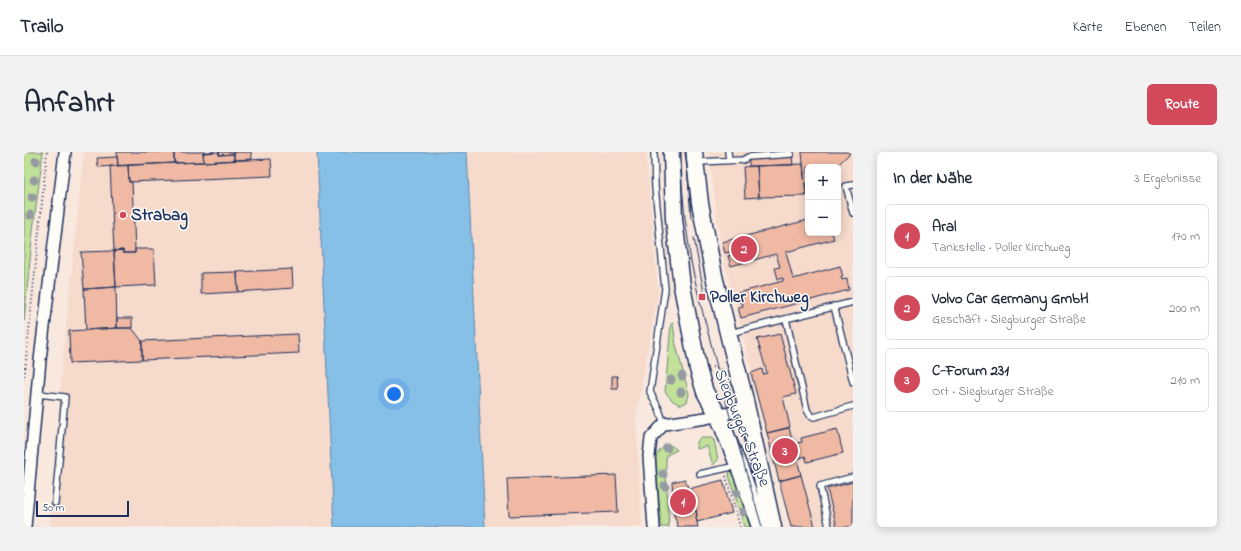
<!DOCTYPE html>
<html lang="de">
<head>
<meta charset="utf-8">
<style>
	body { margin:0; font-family:"Indie Flower",sans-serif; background:#f2f2f3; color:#1f2937 }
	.controls { position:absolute; right:12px; top:12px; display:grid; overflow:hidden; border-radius:6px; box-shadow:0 2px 10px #0003 }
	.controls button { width:36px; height:36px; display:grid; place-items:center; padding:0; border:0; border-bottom:1px solid #e0e1e3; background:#fff; color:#1f2937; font:20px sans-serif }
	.scale { position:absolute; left:12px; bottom:10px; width:93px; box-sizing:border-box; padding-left:4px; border:2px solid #1b2f5e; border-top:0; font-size:11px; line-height:14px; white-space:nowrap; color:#1b2f5e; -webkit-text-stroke:3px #fdfcf7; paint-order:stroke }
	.you { position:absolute; left:370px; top:242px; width:14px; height:14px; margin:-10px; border:3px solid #fff; border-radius:50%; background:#1a73e8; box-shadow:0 0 0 6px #1a73e833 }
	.badge { display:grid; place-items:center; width:26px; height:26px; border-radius:50%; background:#d1495b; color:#fff; font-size:13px; font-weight:700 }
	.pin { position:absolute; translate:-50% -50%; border:2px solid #fff; box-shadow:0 1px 4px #0006 }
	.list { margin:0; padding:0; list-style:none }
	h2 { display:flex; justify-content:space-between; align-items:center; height:52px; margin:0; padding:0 16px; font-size:17px }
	h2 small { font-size:13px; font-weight:400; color:#747a83 }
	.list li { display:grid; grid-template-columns:26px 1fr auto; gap:12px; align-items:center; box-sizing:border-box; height:64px; margin:0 8px 8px; padding:0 8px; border:1px solid #e0e1e3; border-radius:6px }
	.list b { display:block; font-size:15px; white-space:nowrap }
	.list p { margin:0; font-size:13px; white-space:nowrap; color:#747a83 }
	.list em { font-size:13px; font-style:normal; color:#747a83 }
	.map { position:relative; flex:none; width:829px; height:375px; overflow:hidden; border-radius:6px }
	header { display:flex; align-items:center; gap:24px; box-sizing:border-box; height:56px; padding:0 20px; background:#fff; border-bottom:1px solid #e0e1e3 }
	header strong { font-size:19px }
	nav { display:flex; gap:22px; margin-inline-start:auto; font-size:14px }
	.intro { display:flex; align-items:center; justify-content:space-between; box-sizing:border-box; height:96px; padding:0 24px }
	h1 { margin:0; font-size:28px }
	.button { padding:10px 18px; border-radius:6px; background:#d1495b; color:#fff; font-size:14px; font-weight:700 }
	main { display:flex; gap:24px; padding:0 24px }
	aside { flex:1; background:#fff; border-radius:6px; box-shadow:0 2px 10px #0003 }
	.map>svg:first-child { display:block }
</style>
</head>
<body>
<header>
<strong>Trailo</strong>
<nav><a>Karte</a><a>Ebenen</a><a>Teilen</a></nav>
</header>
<div class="intro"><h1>Anfahrt</h1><a class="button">Route</a></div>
<main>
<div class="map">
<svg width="829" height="375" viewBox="0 0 829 375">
	<rect width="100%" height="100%" fill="#f9e8de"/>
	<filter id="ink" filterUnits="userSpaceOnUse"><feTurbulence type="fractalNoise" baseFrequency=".025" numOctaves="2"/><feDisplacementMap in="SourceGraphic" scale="8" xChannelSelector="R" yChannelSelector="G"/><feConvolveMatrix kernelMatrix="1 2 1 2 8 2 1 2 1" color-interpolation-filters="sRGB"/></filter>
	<g filter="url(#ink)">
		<path fill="#f6dacc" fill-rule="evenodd" d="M60,0H293L310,375H26L38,214Z
			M443,0H622L634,140L612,264L618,375H461Z
			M685,0H829V375H767L699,105L694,75ZM784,15H814V81H784Z"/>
		<path fill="#c1e199" stroke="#6e887c" d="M0,0H19L9,78L0,169Z
			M649,171L652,193L665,242L663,250L657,253L649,249L641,240L647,172Z
			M676,286H687L690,288L694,308L689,313L683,294L673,297V290Z
			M645,293L648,294L653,298L643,303L642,308V324L645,375H637L632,306C634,300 638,294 645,293Z
			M708,318L726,375H720L705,323V321Z"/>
		<path fill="#87c0e6" stroke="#5c86b0" d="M293,0H443L461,375H310Z"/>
		<path fill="#efb9a3" stroke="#1b2f5e" d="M93,0H150V11L94,14Z
			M150,0H191L179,1L180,10L150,11Z
			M195,0V3L210,2V8L180,10L179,1Z
			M195,0H210V2L195,3Z
			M210,0H227L228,7L210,8Z
			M778,0H827L812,15H784V42L782,44Z
			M93,5L94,14L74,15L73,6Z
			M768,5L769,13L725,14V7Z
			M247,7L248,24L105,30L104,13Z
			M779,12L782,44L735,45L733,14Z
			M104,13L105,30H108L111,97V101H99V98L90,99L86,14Z
			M733,14L735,45L721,46L719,15Z
			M784,68V81H808L810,87L762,100L769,127L816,114L819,125H817L818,128L823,127L825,138L717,166L714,155L719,154L718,150L716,151L714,141L759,129V126L754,127L751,116L756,115L752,102L707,114L704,104L707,103L706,100L701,101L698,90Z
			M111,97H130L132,133L92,135L90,99L99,98V101H111Z
			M90,99L92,135L60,137L57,100Z
			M268,117L269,136L213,140L214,139L213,120Z
			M213,120L214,139L213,140L177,142V121Z
			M92,135L93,176L62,178L60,137Z
			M93,166H108V176H93Z
			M93,176H108L118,189V208L46,211L45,179Z
			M274,182L275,201L118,208V189Z
			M756,182L772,242L759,245L766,275L743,281L727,221L738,217L739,222L743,221L733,187Z
			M588,224H593L594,237H588Z
			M765,276L769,292L773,291L776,306L773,307L777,323L755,329L743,281Z
			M813,277L819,301L783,310L781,304L776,306L773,291L778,290L777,286Z
			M592,323L594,360L485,364L483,327Z
			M777,323L791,375H767L755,329Z
			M661,327L665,339H667L670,349L668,351L669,355H671L673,363L672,365L674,375H654L650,363L648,330Z
			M699,328L708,361L673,370L672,365L673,363L671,355H669L668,351L670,349L667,339H665L664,337Z
			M829,330V375H813L803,337Z"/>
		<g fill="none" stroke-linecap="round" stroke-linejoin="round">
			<g stroke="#1b2f5e" stroke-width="8">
				<path id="lane" d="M630,0L631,35L641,137L626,240L635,257L640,272
					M704,0L705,8
					M673,10L719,8L724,5L767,2L766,0
					M829,33L822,34L829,61
					M810,154L829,230
					M762,167L783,258L786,263L790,265L829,254
					M706,181L829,150
					M14,242L41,245L31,351
					M676,322L712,314
					M805,375L796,334L829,325"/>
			</g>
			<g stroke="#1b2f5e" stroke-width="14">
				<path id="street" d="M1,375L16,208L41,0
					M630,375L625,304L627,286L640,272L682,266L723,257"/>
			</g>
			<g stroke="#1b2f5e" stroke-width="19">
				<path id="secondary" d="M648,0L650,67L658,134L674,217L681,240L694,263L719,325L736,375
					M670,0L676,51L690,124L707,193L720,244L749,375"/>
			</g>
			<path stroke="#1b2f5e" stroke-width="2" stroke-dasharray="1 3" stroke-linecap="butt" d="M688,215L699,218
				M0,228L23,0
				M702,324L716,375"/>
			<use href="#lane" stroke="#fdfcf7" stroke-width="5.5"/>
			<use href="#street" stroke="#fdfcf7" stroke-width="11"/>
			<use href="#secondary" stroke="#fdfcf7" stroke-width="16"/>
			<path stroke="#1b2f5e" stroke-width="1" d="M655,0L661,66L667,110L675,146L705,261L738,375
				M662,0L667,66
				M670,86L680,141
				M700,218L727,314"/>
		</g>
		<g fill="#959ba0">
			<circle cx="12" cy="9" r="4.5"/>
			<circle cx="10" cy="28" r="4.5"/>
			<circle cx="8" cy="45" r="4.5"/>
			<circle cx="6" cy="63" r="4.5"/>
			<circle cx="658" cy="224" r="4.5"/>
			<circle cx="647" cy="228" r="4.5"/>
			<circle cx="657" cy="240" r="4.5"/>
			<circle cx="643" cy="296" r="4.5"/>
			<circle cx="639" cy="322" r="4.5"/>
			<circle cx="641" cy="334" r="4.5"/>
			<circle cx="713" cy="341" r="4.5"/>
			<circle cx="719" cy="360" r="4.5"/>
		</g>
	</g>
	<g fill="#d1495b" stroke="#fdfcf7" stroke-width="1.5">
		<circle cx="99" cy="63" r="4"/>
		<rect x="674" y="141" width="8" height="8" rx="2"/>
	</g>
	<g text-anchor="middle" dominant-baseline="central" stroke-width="3" stroke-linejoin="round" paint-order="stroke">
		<g font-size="17" font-weight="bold" fill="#1b2f5e" stroke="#fdfcf7" text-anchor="start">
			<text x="107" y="63">Strabag</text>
			<text x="686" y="145">Poller Kirchweg</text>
		</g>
		<g font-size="17" fill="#1b2f5e" stroke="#fdfcf7">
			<text transform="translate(718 276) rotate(68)">Siegburger Straße</text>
		</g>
	</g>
</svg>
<div class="controls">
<button>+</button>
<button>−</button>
</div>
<div class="scale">50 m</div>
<div class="you"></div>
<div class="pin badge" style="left:659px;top:350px">1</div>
<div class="pin badge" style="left:720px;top:97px">2</div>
<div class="pin badge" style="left:761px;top:299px">3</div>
</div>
<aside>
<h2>In der Nähe<small>3 Ergebnisse</small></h2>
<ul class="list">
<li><span class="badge">1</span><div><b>Aral</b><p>Tankstelle · Poller Kirchweg</p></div><em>170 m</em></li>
<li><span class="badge">2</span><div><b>Volvo Car Germany GmbH</b><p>Geschäft · Siegburger Straße</p></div><em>200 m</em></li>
<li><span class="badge">3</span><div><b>C-Forum 231</b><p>Ort · Siegburger Straße</p></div><em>210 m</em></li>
</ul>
</aside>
</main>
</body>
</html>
